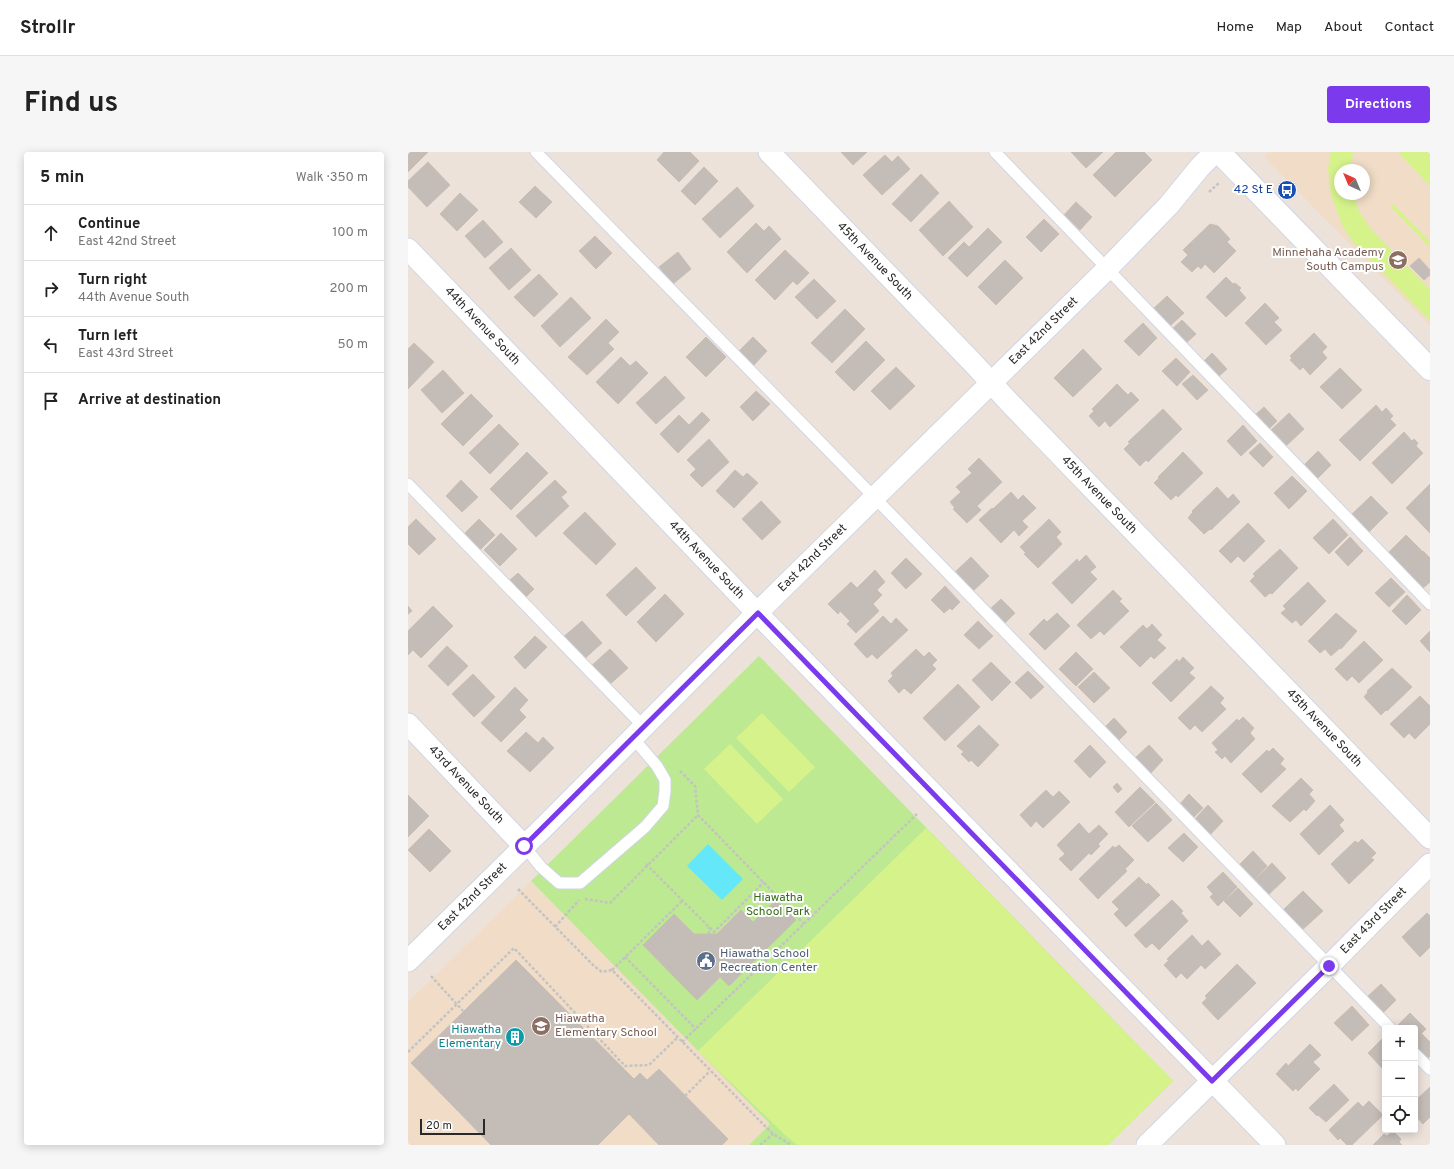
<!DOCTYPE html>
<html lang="en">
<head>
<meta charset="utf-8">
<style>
	body { margin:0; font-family:Overpass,sans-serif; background:#f6f6f6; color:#222 }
	.controls { position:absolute; right:12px; bottom:12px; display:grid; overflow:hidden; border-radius:4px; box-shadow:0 2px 10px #0003 }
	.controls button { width:36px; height:36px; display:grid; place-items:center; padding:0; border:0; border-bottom:1px solid #e0e0e0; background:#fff; color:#222; font:20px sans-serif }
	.compass { position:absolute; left:926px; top:12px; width:36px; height:36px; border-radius:50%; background:#fff; box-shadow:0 2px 10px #0003; rotate:316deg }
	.scale { position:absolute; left:12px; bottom:10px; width:65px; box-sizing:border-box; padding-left:4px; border:2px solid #292929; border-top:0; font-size:11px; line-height:14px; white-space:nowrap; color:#292929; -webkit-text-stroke:3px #fff; paint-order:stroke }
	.stop { position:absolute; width:12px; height:12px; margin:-9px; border:3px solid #7c3aed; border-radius:50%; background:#fff }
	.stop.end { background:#7c3aed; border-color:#fff; box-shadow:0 1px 4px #0008 }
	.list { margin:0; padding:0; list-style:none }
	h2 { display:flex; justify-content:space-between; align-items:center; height:52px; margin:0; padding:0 16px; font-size:17px }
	h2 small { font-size:13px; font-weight:400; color:#767676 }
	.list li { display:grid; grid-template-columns:26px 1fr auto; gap:12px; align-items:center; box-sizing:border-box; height:56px; padding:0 16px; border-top:1px solid #e0e0e0 }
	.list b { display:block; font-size:15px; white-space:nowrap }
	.list p { margin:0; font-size:13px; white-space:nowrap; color:#767676 }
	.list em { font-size:13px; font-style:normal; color:#767676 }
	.icon { flex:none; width:22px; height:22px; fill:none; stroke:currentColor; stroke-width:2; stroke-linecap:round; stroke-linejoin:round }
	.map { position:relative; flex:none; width:1022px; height:993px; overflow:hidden; border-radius:4px }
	header { display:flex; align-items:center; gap:24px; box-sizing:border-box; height:56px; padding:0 20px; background:#fff; border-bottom:1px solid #e0e0e0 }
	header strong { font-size:19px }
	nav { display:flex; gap:22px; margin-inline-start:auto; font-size:14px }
	.intro { display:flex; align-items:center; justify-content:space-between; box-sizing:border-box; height:96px; padding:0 24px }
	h1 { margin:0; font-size:28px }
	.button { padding:10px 18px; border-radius:4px; background:#7c3aed; color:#fff; font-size:14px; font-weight:700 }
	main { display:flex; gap:24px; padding:0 24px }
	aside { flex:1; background:#fff; border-radius:4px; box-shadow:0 2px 10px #0003 }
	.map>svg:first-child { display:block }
</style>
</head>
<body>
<header>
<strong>Strollr</strong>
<nav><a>Home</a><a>Map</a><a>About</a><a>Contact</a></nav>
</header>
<div class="intro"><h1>Find us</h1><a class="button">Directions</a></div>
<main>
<aside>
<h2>5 min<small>Walk · 350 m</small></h2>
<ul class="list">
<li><svg class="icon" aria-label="ahead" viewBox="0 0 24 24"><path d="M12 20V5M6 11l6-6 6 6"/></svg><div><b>Continue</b><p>East 42nd Street</p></div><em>100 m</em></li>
<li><svg class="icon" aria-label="right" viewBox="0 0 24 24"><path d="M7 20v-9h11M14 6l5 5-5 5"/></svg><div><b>Turn right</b><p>44th Avenue South</p></div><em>200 m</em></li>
<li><svg class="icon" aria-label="left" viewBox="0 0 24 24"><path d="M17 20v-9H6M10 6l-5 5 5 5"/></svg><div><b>Turn left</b><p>East 43rd Street</p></div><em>50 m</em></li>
<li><svg class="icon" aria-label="arrive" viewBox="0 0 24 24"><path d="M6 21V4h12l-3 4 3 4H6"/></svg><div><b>Arrive at destination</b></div></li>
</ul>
</aside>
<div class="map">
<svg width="1022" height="993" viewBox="0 0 1022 993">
	<rect width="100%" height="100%" fill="#ede2da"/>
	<path fill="#f1ddc7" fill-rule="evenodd" d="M861,0H1022V174L856,5ZM932,18H956V42H932Z
		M123,729L362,972L341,993H0V850Z"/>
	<path fill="#bce991" d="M351,504L765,929L700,993H341L362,972L123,729Z"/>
	<path fill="#d5f28b" d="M923,0H945L943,18H932V42H945L951,59L962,76L1022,138V169L945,90L934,73L923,43L920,17Z
		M993,0H1022V34L991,2Z
		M985,52L1022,90V96L982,54Z
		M354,561L407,615L381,640L328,586Z
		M322,592L375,647L349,672L296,617Z
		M518,676L765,929L700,993H389L376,982L290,899Z"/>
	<path fill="#63e7f9" d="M300,692L335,727L314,748L279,714Z"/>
	<path fill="#c4bcb7" stroke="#c9beb3" d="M0,0H20L0,20Z
		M256,0H282L291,9L271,30L249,8Z
		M433,0H459L445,13Z
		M663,0H695L678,16Z
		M708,0H736L744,8L707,45L685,23Z
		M477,3L484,10L490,4L502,17L474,43L455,23Z
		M20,10L42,33L19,55L0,35V29Z
		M296,15L310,29L287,53L273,39Z
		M513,22L531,41L503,70L484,52Z
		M127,34L144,50L128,66L111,50Z
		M329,35L346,54L312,86L294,67Z
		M52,41L70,58L49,79L32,62Z
		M541,49L565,75L535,104L511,78Z
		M668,50L684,65L672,78L656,63Z
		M636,67L651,82L633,100L618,85Z
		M75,68L95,90L77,106L57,84Z
		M348,71L356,79L361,74L373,87L339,121L319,100Z
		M802,72L810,74L822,87L819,90L828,99L806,121L797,112L793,117L790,114L784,120L773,110L780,103L775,98Z
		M580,76L594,90L559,125L540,106L556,90L561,95Z
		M187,84L204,101L188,117L171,99Z
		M103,96L123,118L101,138L81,116Z
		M377,98L401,121L389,133L385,129L367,148L347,128Z
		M270,100L283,117L265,132L251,115Z
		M1011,106L1022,118V123L1016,128L1002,114Z
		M597,108L615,126L588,153L570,135Z
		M131,122L150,142L126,165L106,145Z
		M818,125L825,132L827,131L833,136L831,138L838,146L818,165L798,145Z
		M406,127L428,149L409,167L387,145Z
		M759,144L776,161L761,175L744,158Z
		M163,145L183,166L152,195L133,174Z
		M857,151L871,166L866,170L874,178L858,193L837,171Z
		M437,157L457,177L424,211L403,191Z
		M198,167L211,180L200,191L206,197L179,223L160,205Z
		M774,168L788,182L777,192L763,178Z
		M735,171L749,186L731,204L716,189Z
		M906,181L919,195L914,200L919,206L902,223L895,215L892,218L882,208L884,206L882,204Z
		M298,185L318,205L298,225L278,205Z
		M345,185L359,199L345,214L330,200Z
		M458,189L477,208L446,239L427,220Z
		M6,191L26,210L0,237V197Z
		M675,197L694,217L665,245L646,226Z
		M804,201L819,217L810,225L795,210Z
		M213,205L222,214L228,209L240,221L210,252L188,230Z
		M768,206L782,220L769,234L754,219Z
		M488,215L507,234L482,258L463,239Z
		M932,216L954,238L934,257L912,235Z
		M35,218L56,241L34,261L13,238Z
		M785,223L800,238L789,248L774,232Z
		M257,224L277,246L248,272L228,251Z
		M709,232L720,243L723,240L731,248L702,275L697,269L691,275L681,264L686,259L684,257Z
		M348,239L362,252L345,269L332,255Z
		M63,242L85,264L55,294L33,272Z
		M968,253L974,260L978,256L985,264L982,267L988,273L952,309L931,288Z
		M856,255L869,269L860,278L846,264Z
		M755,257L774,277L740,310L738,308L732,314L716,297L722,291L720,290Z
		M294,260L302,268L270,301L252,282L271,263L281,273Z
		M881,261L896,277L877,295L862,279Z
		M91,272L111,292L82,322L61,301Z
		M835,273L849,289L833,304L819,289Z
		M996,280L1004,289L1006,287L1010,291L1008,294L1015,301L984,332L964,311Z
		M301,287L321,310L294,335L282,323L288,317L279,308Z
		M852,291L865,305L855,315L841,301Z
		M910,299L923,313L908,328L895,314Z
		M119,300L140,321L103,358L82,337Z
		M775,300L795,321L770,345L768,343L763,348L746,331L751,326L750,325Z
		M571,306L594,330L569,354L573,358L559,371L545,357L547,356L542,350L553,340L548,335L564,321L560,317Z
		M327,318L335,325L339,321L350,331L326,356L308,339Z
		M884,324L899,339L881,357L866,341Z
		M53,328L70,345L54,360L38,344Z
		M147,328L159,340L153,345L161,354L128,385L108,364Z
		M1022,332V381L998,356Z
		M809,335L820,347L825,342L832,350L803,378L802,377L796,382L780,366L785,360L784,359Z
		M603,340L610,348L615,343L628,356L614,369L620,375L611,384L606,378L593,391L571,368L584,356L585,357Z
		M963,344L980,361L960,381L943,363Z
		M353,349L373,370L354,388L334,367Z
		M177,360L208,392L188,413L155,381Z
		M8,367L28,387L11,403L0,392V375Z
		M71,367L87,383L70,400L54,384Z
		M641,367L653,380L648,385L654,392L630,416L616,402L618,401L612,395Z
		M925,367L940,383L921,402L905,386Z
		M840,371L857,389L836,410L830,404L823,411L811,399Z
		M93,381L109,397L92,414L76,398Z
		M998,383L1014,399L995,418L979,402Z
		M942,385L955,399L940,414L927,400Z
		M872,397L890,416L864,442L862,441L857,445L842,429L847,424L845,422Z
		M1015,399L1022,406V430L1014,437L996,418Z
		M678,403L688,415L682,420L689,427L664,452L644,431L669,407L671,410Z
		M563,405L581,424L564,440L546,421Z
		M498,406L514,422L498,437L483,421Z
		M228,415L248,436L218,464L198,443Z
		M467,418L477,430L469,438L474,443L465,452L471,459L448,481L439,472L442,469L432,459L430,462L420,452L443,430L449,436Z
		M110,421L126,437L117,446L101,429Z
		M983,426L997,440L981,455L967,441Z
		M900,430L918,449L893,474L888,468L884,471L873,461L878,457L875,454Z
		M537,434L552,450L544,458L542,456L536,461L523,448Z
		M705,438L714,447L711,449L721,459L696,483L692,479L683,487L669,473Z
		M257,442L276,462L248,490L229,470Z
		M999,443L1013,458L998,473L984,459Z
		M593,447L607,461L596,472L582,457Z
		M0,454L4,459L0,462Z
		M25,454L45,474L13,506L5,498L0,503V479Z
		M649,461L662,474L637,498L621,482L636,467L639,470Z
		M928,461L949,479L933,497L932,496L923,504L917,497L912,501L900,489Z
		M475,464L483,472L488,466L500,478L469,507L464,502L459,506L446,492Z
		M174,469L194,491L174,509L154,486Z
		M570,469L585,484L571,497L556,483Z
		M744,472L754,483L749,488L758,496L746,507L743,504L732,515L712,495L735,473L739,477Z
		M1022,479V500L1012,489Z
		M127,484L139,495L117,517L106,505Z
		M956,489L975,508L951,531L944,524L939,529L927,517Z
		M39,494L60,514L40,534L20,514Z
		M202,497L220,516L200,534L182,515Z
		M508,497L516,505L521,500L529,508L524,513L528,517L503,542L496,536L491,541L480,529L485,524L483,521Z
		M668,500L685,517L668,534L651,517Z
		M775,505L786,516L781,521L787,526L763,550L744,531L769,507L771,510Z
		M583,510L603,530L584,549L564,528Z
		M984,516L1004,535L979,559L978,558L973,563L956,545L960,540L959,539Z
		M620,519L636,535L623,547L607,531Z
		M686,520L702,536L686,551L670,535Z
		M65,522L87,545L66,565L44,542Z
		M550,532L572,555L537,589L515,566Z
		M803,534L816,546L812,551L818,557L794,580L787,573L782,578L770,566Z
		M107,535L120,548L111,558L118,565L93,590L73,571Z
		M1012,544L1022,554V572L1007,587L1001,581L996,586L982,572Z
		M835,565L846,576L842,581L847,587L823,611L817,604L814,607L807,600L810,598L804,591L829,567L831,569Z
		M706,566L719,580L709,590L696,576Z
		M571,573L591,593L570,615L563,608L561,610L553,602L556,600L549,594Z
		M118,580L130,591L135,585L146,596L122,620L99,599Z
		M682,593L698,610L682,626L666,609Z
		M741,593L755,608L742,622L727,606Z
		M865,596L876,607L872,612L878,617L853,641L834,622L859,598L861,600Z
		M893,626L905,638L901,642L907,649L898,659L896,657L882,670L864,654Z
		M709,631L714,637L710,641L705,635Z
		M732,635L747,650L721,675L707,660Z
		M638,638L645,645L651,639L662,650L635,676L628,669L623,675L612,663Z
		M781,642L795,656L784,667L771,653Z
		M0,643L21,664L0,685Z
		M748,651L764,668L740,690L724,674Z
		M800,653L815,669L801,684L786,668Z
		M922,653L936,668L931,673L936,679L911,703L892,682Z
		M671,671L681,682L691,673L700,682L690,692L692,694L683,703L681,701L663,719L651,707L657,702L649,693Z
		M21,677L43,699L22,720L0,698Z
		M776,681L790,695L775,710L760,696Z
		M954,687L968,701L963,706L966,708L941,732L923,712L947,689L950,691Z
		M711,693L726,708L717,717L719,719L690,747L671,727L705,694L707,696Z
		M845,699L859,714L844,729L829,715Z
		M864,711L878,726L859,744L845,729Z
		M815,720L829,735L810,754L802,745L805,742L799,735Z
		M731,725L739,733L740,731L752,743L718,775L706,762L711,757L704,750Z
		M830,736L845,752L832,765L816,749Z
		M895,739L915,759L893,779L874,759Z
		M368,748L388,768L321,834L312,825L289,848L235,793L266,762L286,782H309L333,758L345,770Z
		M764,748L775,759L773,761L780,769L751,798L744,791L738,796L726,783Z
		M1019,761L1022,764V795L1012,805L994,785Z
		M784,783L794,794L800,788L813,802L797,817L793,813L779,827L773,821L768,826L756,813L761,808L759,807Z
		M108,808L226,927L232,921L239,928L251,917L320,987L314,993H251L221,962L190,993H83L3,911Z
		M829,812L848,831L810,868L794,851L799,846L797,844Z
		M973,832L988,848L975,861L959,845Z
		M944,854L961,873L944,889L926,871Z
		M1002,861L1018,877L1007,888V876H989L988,875Z
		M1014,882L1022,890V904L1018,908L1007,897V889Z
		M975,886L977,887V915L975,917L960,901Z
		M902,892L913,903L905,910L912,917L890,939L888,936L885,939L868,922L878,911L880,914Z
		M926,932L941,948L918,970L910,963L909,964L901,956Z
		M1022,935V965L1015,972L1007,963V949Z
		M961,949L975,963L944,993H939L932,986L930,988L921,978L950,950L955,955Z
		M985,979L993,987L991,990L994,993H965L976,982L979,984Z"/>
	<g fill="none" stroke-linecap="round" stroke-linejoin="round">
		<g stroke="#cfd6e4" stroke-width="13">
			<path id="service" d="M128,0L467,346L982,876
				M587,0L1022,452
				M0,332L236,575
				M116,694L133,715L151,731H172L237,675L255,654L257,639V628L249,614L225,586
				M1007,902L1022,917"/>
		</g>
		<g stroke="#cfd6e4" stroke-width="23">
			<g id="minor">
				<path id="s1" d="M361,0L566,212L600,249L1022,686"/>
				<path id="s2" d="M0,97L349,461L867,993"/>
				<path id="s3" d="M0,572L116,694"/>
				<path id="s4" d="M0,809L139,672L349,461L699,117L761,53L792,15L807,0"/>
				<path id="s5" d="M739,993L921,814L1022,712"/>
			</g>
		</g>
		<g stroke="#cfd6e4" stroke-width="24">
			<path id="tertiary" d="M811,0L1022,217"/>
		</g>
		<path stroke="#c3c3c3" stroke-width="2.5" stroke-dasharray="3 2" stroke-linecap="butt" d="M801,40L811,31
			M272,619L287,634L290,663L396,772
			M238,712L306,780L356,730
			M110,737L186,814L194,820L204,818L350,967L365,982L383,993
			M177,747L202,751L290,663
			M147,775L171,748
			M301,782V775
			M217,805L288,877
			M204,818L275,748
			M23,824L55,859
			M274,890L509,662
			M0,900L106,796L217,914L241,913L270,885
			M277,944L302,919
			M352,993L365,982"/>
		<use href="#service" stroke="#fff" stroke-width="11"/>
		<use href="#minor" stroke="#fff" stroke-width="21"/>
		<use href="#tertiary" stroke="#fff" stroke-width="22"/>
	</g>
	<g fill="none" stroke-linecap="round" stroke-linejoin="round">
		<path stroke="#7c3aed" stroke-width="5" d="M116,694L350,461L804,929L921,814"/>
	</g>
	<defs>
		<g id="bus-disc" transform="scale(1)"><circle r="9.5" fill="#1a4fb4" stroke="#fff"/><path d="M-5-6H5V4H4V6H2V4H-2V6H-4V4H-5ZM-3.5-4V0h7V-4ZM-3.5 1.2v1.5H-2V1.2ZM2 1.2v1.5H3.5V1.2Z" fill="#fff"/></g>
		<g id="school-disc" transform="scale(1)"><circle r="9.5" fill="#8d6e63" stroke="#fff"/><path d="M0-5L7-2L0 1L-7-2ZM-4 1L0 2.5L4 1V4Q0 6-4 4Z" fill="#fff"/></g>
		<g id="civic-disc" transform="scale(1)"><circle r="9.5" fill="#5c6f8a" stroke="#fff"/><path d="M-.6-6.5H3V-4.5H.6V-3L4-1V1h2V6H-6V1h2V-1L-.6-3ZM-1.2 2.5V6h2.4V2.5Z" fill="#fff"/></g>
		<g id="building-disc" transform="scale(1)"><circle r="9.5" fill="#0f9aa8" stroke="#fff"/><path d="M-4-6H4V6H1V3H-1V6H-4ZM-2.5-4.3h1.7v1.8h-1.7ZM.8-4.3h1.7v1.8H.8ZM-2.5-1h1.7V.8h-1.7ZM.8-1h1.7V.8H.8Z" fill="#fff"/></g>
	</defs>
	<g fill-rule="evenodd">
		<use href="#bus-disc" x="879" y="38"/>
		<use href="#school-disc" x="990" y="108"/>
		<use href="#civic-disc" x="298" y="809"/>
		<use href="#school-disc" x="133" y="874"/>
		<use href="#building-disc" x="107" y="885"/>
	</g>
	<g text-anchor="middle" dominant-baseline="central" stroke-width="4" stroke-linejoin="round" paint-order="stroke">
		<g font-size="12" fill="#164399" stroke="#fff" text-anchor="end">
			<text x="865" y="38">42 St E</text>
		</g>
		<g font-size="12" fill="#785e54" stroke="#fff" text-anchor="end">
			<text x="976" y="101">Minnehaha Academy<tspan x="976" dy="14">South Campus</tspan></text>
			<text x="147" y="867" text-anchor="start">Hiawatha<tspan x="147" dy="14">Elementary School</tspan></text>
		</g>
		<g font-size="12" fill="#292929" stroke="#fff">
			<text stroke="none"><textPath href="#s1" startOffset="152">45th Avenue South</textPath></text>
			<text stroke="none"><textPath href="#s2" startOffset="107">44th Avenue South</textPath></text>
			<text stroke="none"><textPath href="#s4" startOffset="895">East 42nd Street</textPath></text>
			<text stroke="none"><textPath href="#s1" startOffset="476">45th Avenue South</textPath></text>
			<text stroke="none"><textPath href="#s4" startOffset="571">East 42nd Street</textPath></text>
			<text stroke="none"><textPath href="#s2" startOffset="431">44th Avenue South</textPath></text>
			<text stroke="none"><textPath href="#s1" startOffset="800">45th Avenue South</textPath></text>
			<text stroke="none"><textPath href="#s3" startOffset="84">43rd Avenue South</textPath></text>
			<text stroke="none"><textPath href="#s4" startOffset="91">East 42nd Street</textPath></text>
			<text stroke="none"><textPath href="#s5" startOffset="319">East 43rd Street</textPath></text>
		</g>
		<g font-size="12" fill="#336d13" stroke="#fff">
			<text x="370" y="746">Hiawatha<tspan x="370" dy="14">School Park</tspan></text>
		</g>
		<g font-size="12" fill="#4e5e75" stroke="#fff" text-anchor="start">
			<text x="312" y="802">Hiawatha School<tspan x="312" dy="14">Recreation Center</tspan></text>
		</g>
		<g font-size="12" fill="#0d838f" stroke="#fff" text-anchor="end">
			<text x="93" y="878">Hiawatha<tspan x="93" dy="14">Elementary</tspan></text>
		</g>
	</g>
</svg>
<div class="controls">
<button>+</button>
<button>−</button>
<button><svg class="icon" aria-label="locate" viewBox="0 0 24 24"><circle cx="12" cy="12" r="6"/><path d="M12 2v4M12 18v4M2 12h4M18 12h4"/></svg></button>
</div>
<svg class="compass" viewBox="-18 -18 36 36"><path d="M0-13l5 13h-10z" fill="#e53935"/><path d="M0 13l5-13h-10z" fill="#767676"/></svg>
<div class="scale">20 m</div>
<div class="stop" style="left:116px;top:694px"></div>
<div class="stop end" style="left:921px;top:814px"></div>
</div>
</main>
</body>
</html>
